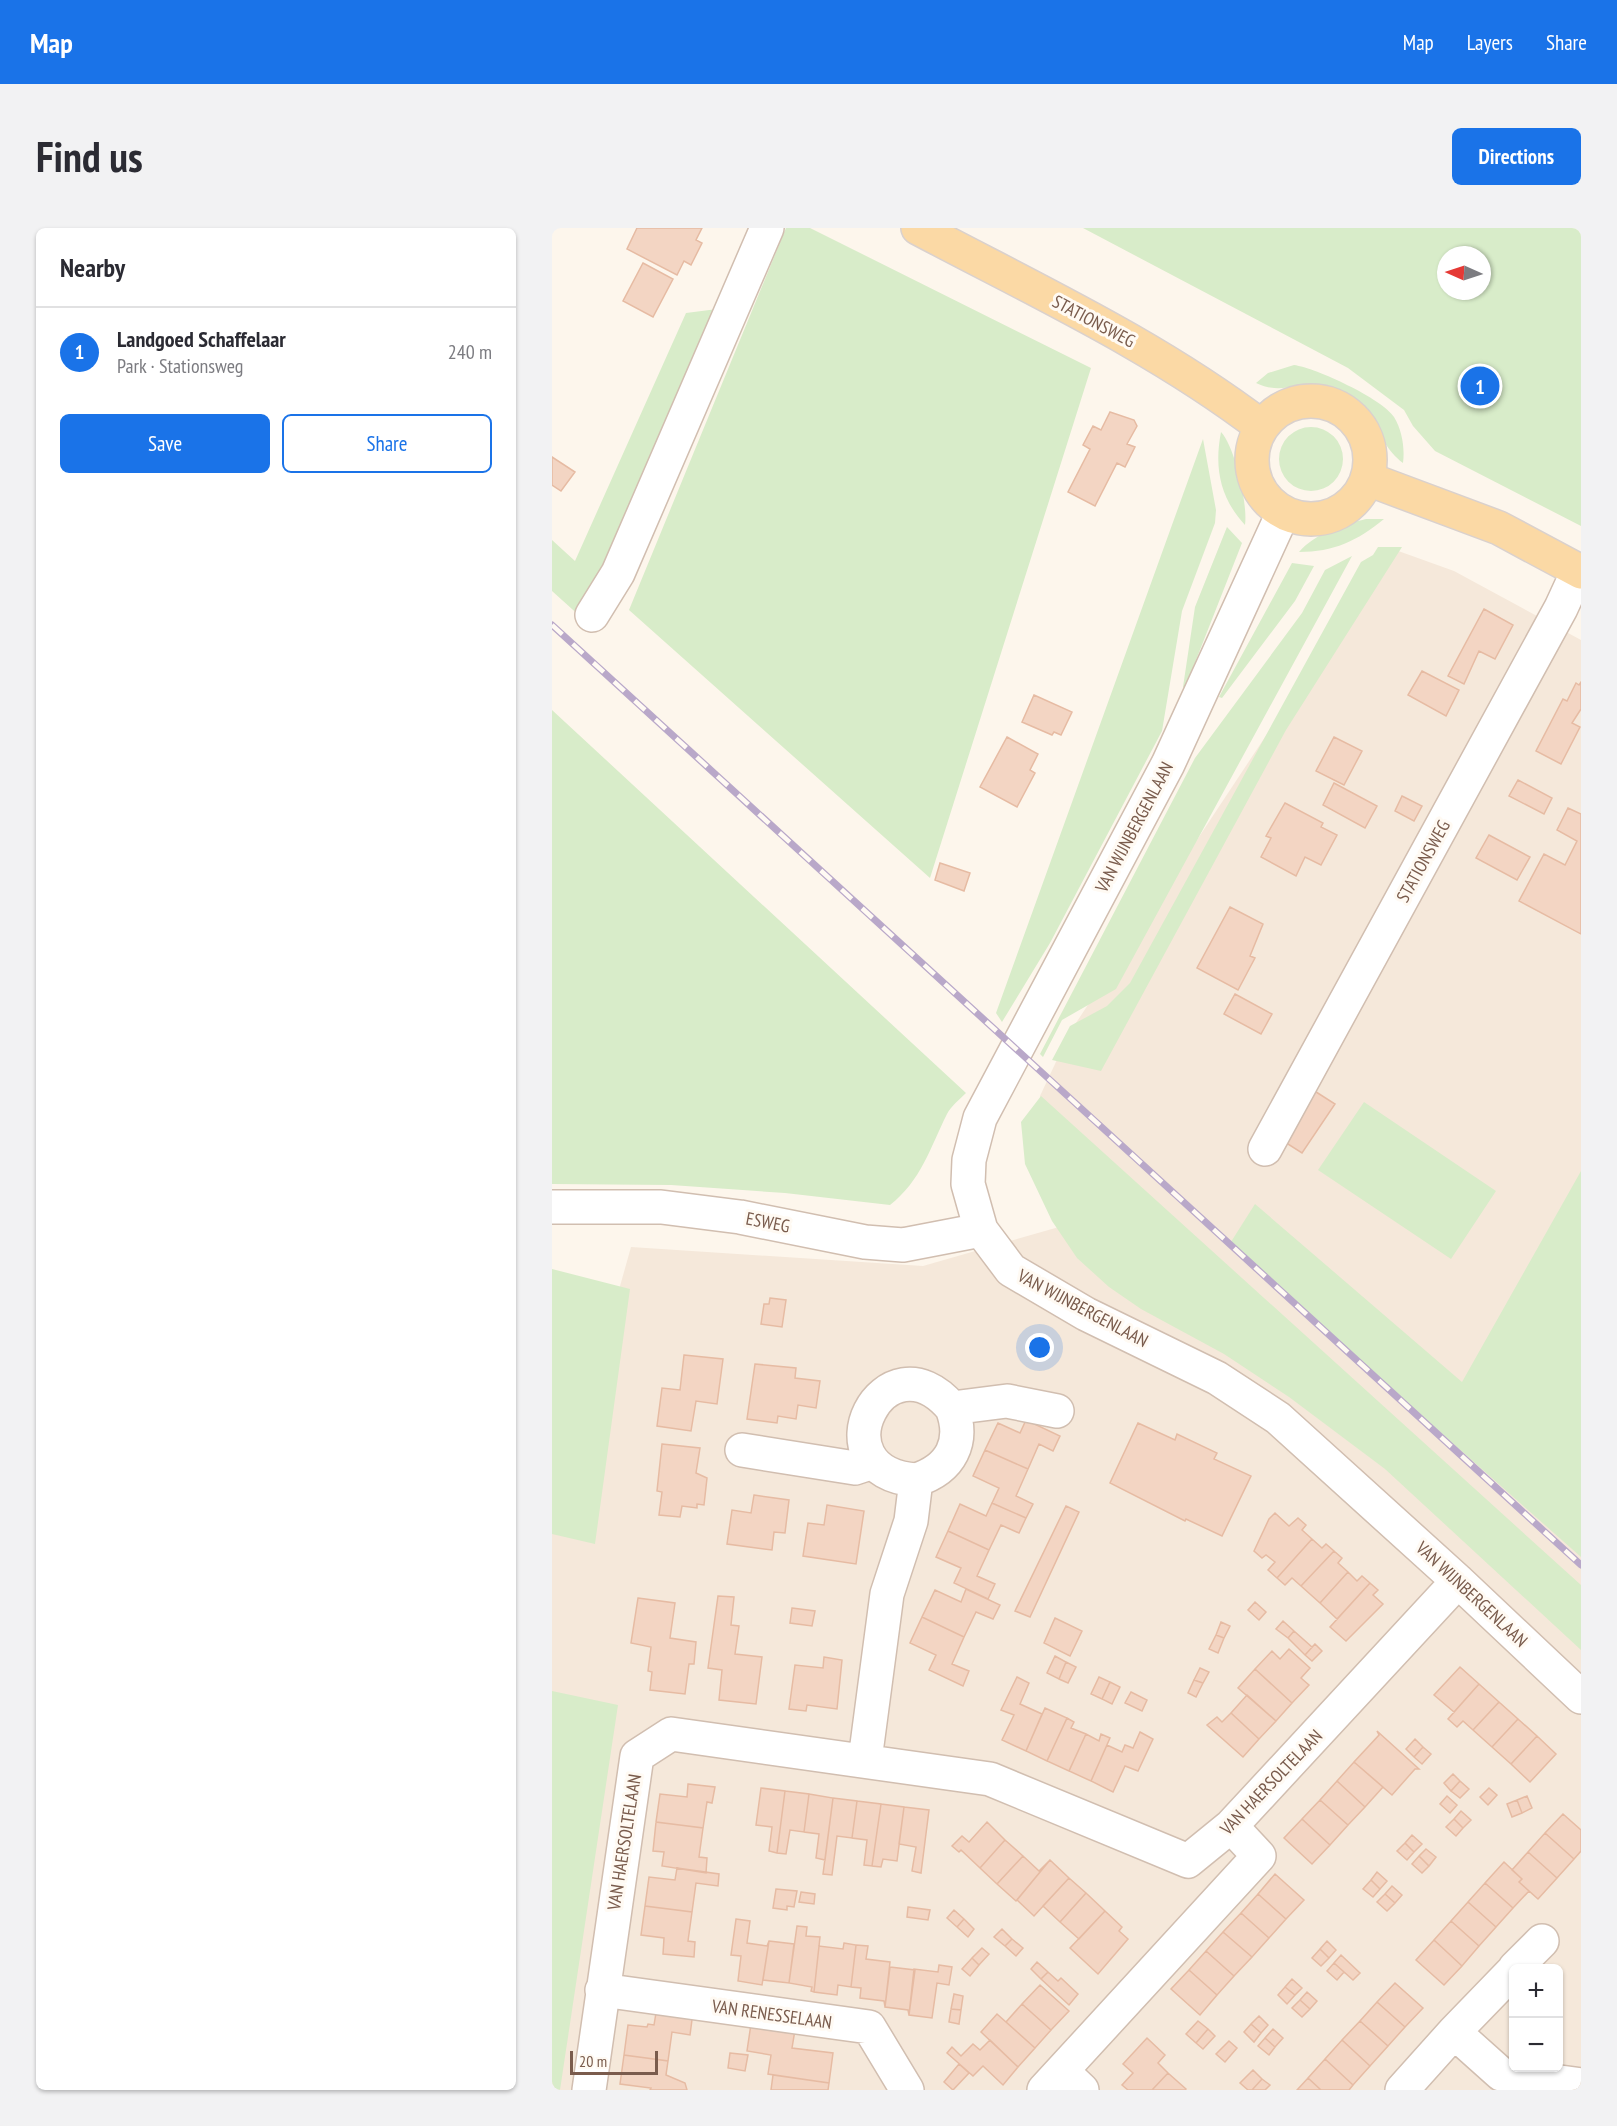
<!DOCTYPE html>
<html lang="en">
<head>
<meta charset="utf-8">
<style>
	body { margin:0; font-family:"PT Sans Narrow",sans-serif; background:#f2f2f3; color:#2b2b33 }
	.controls { position:absolute; right:18px; bottom:18px; display:grid; overflow:hidden; border-radius:9px; box-shadow:0 2px 4px #0004 }
	.controls button { width:54px; height:54px; display:grid; place-items:center; padding:0; border:0; border-bottom:2px solid #e1e1e2; background:#fff; color:#2b2b33; font:30px sans-serif }
	.compass { position:absolute; left:885px; top:18px; width:54px; height:54px; border-radius:50%; background:#fff; box-shadow:0 2px 4px #0004; rotate:273deg }
	.scale { position:absolute; left:18px; bottom:15px; width:88px; box-sizing:border-box; padding-left:6px; border:3px solid #7a5c4d; border-top:0; font-size:16px; line-height:21px; white-space:nowrap; color:#7a5c4d; -webkit-text-stroke:4px #fffaf3; paint-order:stroke }
	.you { position:absolute; left:488px; top:1120px; width:21px; height:21px; margin:-15px; border:4px solid #fff; border-radius:50%; background:#1a73e8; box-shadow:0 0 0 9px #1a73e833 }
	.badge { display:grid; place-items:center; width:39px; height:39px; border-radius:50%; background:#1a73e8; color:#fff; font-size:20px; font-weight:700 }
	.pin { position:absolute; translate:-50% -50%; border:3px solid #fff; box-shadow:0 2px 6px #0006 }
	.list { margin:0; padding:0; list-style:none }
	h2 { display:flex; justify-content:space-between; align-items:center; height:78px; margin:0; padding:0 24px; font-size:26px }
	h2 small { font-size:20px; font-weight:400; color:#7c7c81 }
	.list li { display:grid; grid-template-columns:39px 1fr auto; gap:18px; align-items:center; box-sizing:border-box; height:90px; padding:0 24px; border-top:2px solid #e1e1e2 }
	.list b { display:block; font-size:22px; white-space:nowrap }
	.list p { margin:0; font-size:20px; white-space:nowrap; color:#7c7c81 }
	.list em { font-size:20px; font-style:normal; color:#7c7c81 }
	.actions { display:flex; gap:12px; padding:18px 24px }
	.actions a { flex:1; padding:14px 0; border:2px solid #1a73e8; border-radius:9px; text-align:center; font-size:21px; color:#1a73e8 }
	.actions .main { background:#1a73e8; color:#fff }
	.map { position:relative; flex:none; width:1029px; height:1862px; overflow:hidden; border-radius:9px }
	header { display:flex; align-items:center; gap:36px; box-sizing:border-box; height:84px; padding:0 30px; background:#1a73e8; color:#fff }
	header strong { font-size:28px }
	nav { display:flex; gap:33px; margin-inline-start:auto; font-size:21px }
	.intro { display:flex; align-items:center; justify-content:space-between; box-sizing:border-box; height:144px; padding:0 36px }
	h1 { margin:0; font-size:42px }
	.button { padding:15px 27px; border-radius:9px; background:#1a73e8; color:#fff; font-size:21px; font-weight:700 }
	main { display:flex; gap:36px; padding:0 36px }
	aside { flex:1; background:#fff; border-radius:9px; box-shadow:0 2px 4px #0004 }
	.map>svg:first-child { display:block }
</style>
</head>
<body>
<header>
<strong>Map</strong>
<nav><a>Map</a><a>Layers</a><a>Share</a></nav>
</header>
<div class="intro"><h1>Find us</h1><a class="button">Directions</a></div>
<main>
<aside>
<h2>Nearby<small></small></h2>
<ul class="list">
<li><span class="badge">1</span><div><b>Landgoed Schaffelaar</b><p>Park · Stationsweg</p></div><em>240 m</em></li>
</ul>
<div class="actions"><a class="main">Save</a><a>Share</a></div>
</aside>
<div class="map">
<svg width="1029" height="1862" viewBox="0 0 1029 1862">
	<rect width="100%" height="100%" fill="#fdf6ec"/>
	<path fill="#f5e8da" fill-rule="evenodd" d="M838,320L902,343L1029,412V1862H0V1300L79,1019L371,1038L514,997L488,868L518,804ZM962,1740H1006V1840H962Z"/>
	<path fill="#d8ecc9" fill-rule="evenodd" d="M234,0H258L539,140L378,650L77,382Z
		M531,0H1029V298L883,223L861,198L852,182L796,140ZM894,27H930V63H894Z
		M173,80L30,390L0,363V312L23,333L134,85Z
		M742,137C764,140 831,171 842,189C850,202 853,220 851,235C820,211 826,175 781,159C753,149 732,169 704,155L716,145Z
		M727 231a32 32 0 1 1 64 0a32 32 0 1 1-64 0Z
		M669,204C683,219 696,276 693,297C668,270 662,240 669,204Z
		M651,211L664,282L663,295L630,383L610,503L498,715L450,794L444,785Z
		M814,291H832C805,313 782,324 747,324C764,305 789,297 814,291Z
		M675,299L690,315L633,460L631,459L643,379Z
		M826,319H850L734,502L549,843L500,832L518,798L555,778L578,755L809,334L821,327Z
		M800,328L564,761L510,792L491,829L488,826L643,530L750,385L773,342Z
		M740,335L762,338L743,373L670,470L667,469Z
		M0,482L414,865C408,871 399,878 395,886C378,920 369,953 338,977L233,965L119,957L0,956Z
		M489,868L1029,1357V1422L833,1241L737,1169L672,1126L589,1081L557,1059L525,1030L500,993L473,936L469,894Z
		M812,874L944,963L899,1031L766,942Z
		M1029,943V1329L677,1017L703,976L910,1154Z
		M0,1041L78,1061L43,1316L0,1306Z
		M0,1463L66,1477L8,1862H0Z"/>
	<path fill="#f3d5c3" stroke="#e6bba3" stroke-width="1.5" d="M85,0H150L144,12L150,15L139,37L132,33L125,47L75,21Z
		M91,35L121,51L101,89L71,73Z
		M558,184L582,192L585,198L575,216L583,219L573,239L565,235L543,278L516,264L538,221L531,217L541,198L549,202Z
		M0,229L23,244L9,263L0,257Z
		M932,381L961,397L943,431L927,423L912,456L896,448Z
		M870,443L907,462L894,488L856,467Z
		M1029,454V481L1020,495L1028,499L1009,536L984,523L1011,471L1015,473L1024,455L1027,457Z
		M482,467L520,484L509,507L502,504L500,507L470,494Z
		M455,509L486,526L478,542L483,545L465,579L428,559Z
		M782,509L810,523L792,557L764,543Z
		M966,552L1000,570L992,586L957,568Z
		M782,555L825,578L813,600L771,577Z
		M850,568L870,578L862,593L843,583Z
		M733,575L771,595L769,599L785,607L769,637L753,629L744,648L709,629L719,610L714,608Z
		M1016,580L1029,586V706L967,673L992,626L1013,637L1025,613L1005,602Z
		M937,607L978,629L965,652L924,630Z
		M388,635L418,645L412,663L383,652Z
		M678,679L711,696L698,728L703,730L686,762L645,740Z
		M683,766L720,786L709,806L672,786Z
		M761,862L783,876L750,925L728,911Z
		M218,1070L234,1072L230,1099L209,1096L212,1076H217Z
		M132,1127L171,1131L165,1176L144,1173L139,1203L105,1198L110,1160L128,1162Z
		M203,1136L244,1140L243,1150L268,1153L264,1180L246,1177L244,1191L226,1188L225,1195L195,1191Z
		M474,1192L508,1208L501,1223L487,1216L476,1241L433,1222L446,1195L468,1205Z
		M586,1195L623,1212L625,1206L665,1225L662,1231L699,1248L670,1308L634,1291L633,1293L558,1255Z
		M110,1216L148,1220L144,1245L155,1250L152,1277L145,1276V1280L130,1278L128,1289L107,1287L110,1264L105,1263Z
		M433,1222L476,1241L464,1268L481,1276L474,1290L440,1275L447,1260L421,1248Z
		M202,1267L237,1272L233,1305L222,1304L220,1322L175,1316L180,1282L199,1285Z
		M440,1275L474,1290L467,1305L449,1297L437,1322L396,1303L408,1276L434,1288Z
		M275,1277L312,1283L304,1336L251,1328L256,1295L272,1297Z
		M514,1278L527,1284L478,1389L463,1383Z
		M723,1285L737,1298L746,1290L754,1297L750,1302L760,1311L725,1350L716,1342L723,1334L714,1327L710,1330L702,1323L717,1291Z
		M396,1303L437,1322L425,1348L443,1356L436,1371L402,1355L409,1340L384,1329Z
		M760,1311L770,1320L774,1316L782,1323L749,1358L740,1350L733,1357L725,1350Z
		M782,1323L790,1330L786,1335L796,1344L768,1375L749,1358Z
		M796,1344L805,1353L810,1348L818,1355L785,1391L768,1375Z
		M818,1355L826,1362L821,1367L831,1376L794,1413L778,1399Z
		M414,1361L448,1377L441,1391L424,1384L412,1409L370,1389L383,1362L409,1374Z
		M166,1368L182,1369L179,1397L187,1398L183,1426L210,1429L204,1476L167,1472L170,1442L156,1440Z
		M86,1370L123,1375L118,1410L144,1414L142,1436H137L133,1466L98,1462L100,1444L96,1443L99,1419L79,1415Z
		M703,1374L714,1384L707,1392L696,1382Z
		M240,1380L263,1383L260,1398L238,1395Z
		M370,1389L412,1409L400,1436L417,1443L411,1458L377,1442L384,1427L358,1415Z
		M503,1390L530,1403L518,1428L492,1415Z
		M731,1393L742,1403L736,1410L724,1401Z
		M669,1394L678,1398L672,1410L664,1407Z
		M742,1403L760,1419L763,1416L753,1427L736,1410Z
		M664,1407L672,1410L666,1425L657,1421Z
		M763,1416L770,1423L760,1433L753,1427Z
		M737,1421L758,1440L749,1450L757,1457L740,1475L703,1441L720,1423L728,1431Z
		M503,1428L514,1434L507,1451L495,1445Z
		M272,1429L290,1432L285,1481L255,1477L254,1483L237,1481L243,1437L271,1440Z
		M514,1434L524,1439L516,1455L507,1451Z
		M908,1439L927,1456L902,1484L882,1467Z
		M648,1440L657,1444L651,1455L642,1452Z
		M703,1441L740,1475L724,1493L686,1460Z
		M465,1449L477,1455L468,1476L490,1486L474,1523L450,1512L462,1487L449,1482Z
		M547,1449L558,1454L550,1471L539,1466Z
		M642,1452L651,1455L644,1469L636,1465Z
		M558,1454L568,1459L560,1476L550,1471Z
		M927,1456L947,1474L921,1502L911,1493L905,1499L896,1491Z
		M579,1464L595,1472L590,1483L573,1475Z
		M695,1467L724,1493L707,1511L679,1485Z
		M947,1474L966,1491L940,1519L921,1502Z
		M493,1480L515,1490L495,1533L474,1523Z
		M679,1485L707,1511L691,1529L655,1497L665,1489L670,1494Z
		M515,1490L522,1494L519,1500L534,1506L517,1543L495,1533Z
		M966,1491L985,1508L959,1536L940,1519Z
		M825,1503L867,1541H863L840,1567L802,1534L827,1507Z
		M588,1504L601,1511L586,1543L573,1538L561,1564L539,1553L555,1517L570,1524L573,1517L581,1520Z
		M534,1506L547,1513L549,1506L558,1510L539,1553L517,1543Z
		M985,1508L1004,1526L978,1554L959,1536Z
		M863,1511L871,1519L862,1529L854,1521Z
		M871,1519L879,1526L870,1536L862,1529Z
		M802,1534L831,1559L813,1579L785,1553Z
		M901,1546L908,1553L899,1563L892,1555Z
		M785,1553L813,1579L796,1597L768,1572Z
		M908,1553L917,1561L908,1570L899,1563Z
		M136,1556L163,1559L160,1575L155,1574L151,1600L104,1594L108,1566L135,1569Z
		M209,1560L233,1563L225,1625L217,1623L220,1599L204,1597Z
		M937,1560L945,1567L936,1577L928,1569Z
		M233,1563L257,1566L252,1604L238,1602L234,1626L225,1625Z
		M257,1566L281,1570L273,1632L264,1630L267,1606L252,1604Z
		M895,1568L905,1577L898,1585L888,1576Z
		M975,1568L980,1580L970,1585L965,1572Z
		M281,1570L305,1573L300,1610L285,1608L280,1647L271,1646Z
		M768,1572L796,1597L778,1617L750,1591Z
		M965,1572L970,1585L960,1589L955,1576Z
		M305,1573L329,1576L320,1638L312,1637L315,1612L300,1610Z
		M329,1576L352,1579L345,1633L331,1631L329,1639L320,1638Z
		M352,1579L377,1582L369,1645L360,1643L364,1619L347,1616Z
		M909,1583L919,1592L911,1600L902,1591Z
		M1011,1586L1029,1602V1623L1022,1631L993,1605Z
		M750,1591L778,1617L760,1636L732,1610Z
		M902,1591L911,1600L904,1608L894,1599Z
		M104,1594L151,1600L147,1629L155,1630L154,1645L110,1638L112,1624L101,1623Z
		M435,1594L453,1612L428,1640L409,1622L407,1624L400,1618L410,1608L417,1614Z
		M993,1605L1022,1631L1005,1650L976,1624Z
		M860,1607L870,1616L862,1624L853,1615Z
		M453,1612L471,1628L445,1656L428,1640Z
		M853,1615L862,1624L855,1632L845,1623Z
		M874,1621L884,1629L877,1638L867,1628Z
		M976,1624L1005,1650L986,1671L967,1654L970,1651L960,1642Z
		M471,1628L487,1643L498,1632L464,1673L445,1656Z
		M867,1628L877,1638L870,1645L860,1636Z
		M498,1632L517,1650L482,1688L465,1672Z
		M952,1634L970,1651L967,1654L977,1663L961,1680L933,1655Z
		M125,1640L167,1646L166,1658L144,1655L140,1684L93,1678L97,1649L123,1652Z
		M825,1644L835,1653L828,1661L819,1652Z
		M723,1646L752,1672L734,1691L706,1666Z
		M517,1650L534,1665L508,1694L491,1678Z
		M819,1652L828,1661L821,1669L811,1661Z
		M933,1655L961,1680L944,1699L916,1674Z
		M840,1658L850,1667L843,1675L833,1666Z
		M224,1661L245,1663L242,1679L235,1678V1682L221,1680Z
		M249,1664L263,1666L262,1676L247,1674Z
		M534,1665L553,1683L527,1711L508,1694Z
		M706,1666L734,1691L717,1710L689,1685Z
		M833,1666L843,1675L835,1683L825,1674Z
		M916,1674L944,1699L927,1718L899,1693Z
		M93,1678L140,1684L136,1713L143,1714L142,1729L111,1726L112,1710L89,1707Z
		M356,1679L378,1682L376,1692L355,1689Z
		M402,1682L412,1691L405,1699L395,1690Z
		M553,1683L570,1699L567,1703L576,1711L546,1746L518,1720Z
		M689,1685L717,1710L700,1729L671,1704Z
		M184,1691L198,1693L195,1715L215,1718L217,1713L210,1757L186,1753L189,1728L179,1727Z
		M412,1691L422,1701L416,1709L405,1699Z
		M899,1693L927,1718L910,1738L882,1712Z
		M245,1698L255,1699L254,1708L268,1709L262,1764L259,1763L260,1759L237,1755Z
		M450,1701L460,1711L453,1718L442,1709Z
		M671,1704L700,1729L682,1748L654,1723Z
		M460,1711L471,1720L464,1728L453,1718Z
		M882,1712L910,1738L892,1757L864,1732Z
		M217,1713L242,1716L237,1755L211,1752Z
		M775,1713L784,1722L777,1730L768,1721Z
		M292,1715L304,1717L299,1759L286,1757L285,1767L262,1764L267,1718L291,1721Z
		M304,1717L316,1718L314,1731L338,1734L333,1779L332,1773L308,1770L309,1760L299,1759Z
		M430,1720L437,1726L427,1737L420,1730Z
		M768,1721L777,1730L769,1738L760,1730Z
		M654,1723L682,1748L665,1767L637,1742Z
		M789,1727L808,1745L801,1752L782,1735Z
		M420,1730L427,1737L418,1748L410,1741Z
		M485,1734L496,1744L489,1751L479,1741Z
		M782,1735L792,1744L785,1752L775,1743Z
		M387,1737L400,1739L397,1757L385,1755L380,1790L357,1787L362,1741L386,1744Z
		M338,1739L363,1742L357,1787L356,1782L333,1779Z
		M637,1742L665,1767L648,1787L619,1761Z
		M496,1744L506,1753L509,1750L526,1766L517,1777L489,1751Z
		M740,1751L750,1760L743,1767L733,1759Z
		M843,1755L871,1780L853,1799L825,1774Z
		M488,1757L517,1783L499,1802L470,1776Z
		M733,1759L743,1767L735,1776L726,1767Z
		M755,1764L765,1773L758,1781L748,1772Z
		M402,1766L411,1768L409,1782L399,1781Z
		M748,1772L758,1781L750,1789L740,1780Z
		M825,1774L853,1799L836,1818L808,1793Z
		M470,1776L499,1802L483,1820L454,1794Z
		M105,1779L141,1784L138,1807L120,1804L116,1833L72,1827L76,1797L95,1799L96,1796L102,1797Z
		M399,1781L409,1782L407,1796L397,1794Z
		M445,1786L483,1820L466,1839L429,1804Z
		M707,1788L716,1797L709,1805L699,1796Z
		M646,1793L656,1801L644,1815L634,1806Z
		M808,1793L836,1818L818,1838L790,1812Z
		M199,1796L243,1802L240,1820L281,1825L277,1855L216,1846L219,1827L195,1823Z
		M699,1796L709,1805L702,1814L692,1804Z
		M656,1801L663,1808L651,1821L644,1815Z
		M721,1801L731,1810L723,1819L713,1810Z
		M595,1810L613,1827L606,1835L616,1845L600,1862H576L570,1857L581,1845L571,1836Z
		M713,1810L723,1819L717,1827L706,1818Z
		M438,1812L466,1839L451,1857L431,1838L421,1848L395,1825L400,1819L409,1828L421,1816L428,1822Z
		M790,1812L818,1838L801,1857L773,1831Z
		M677,1813L685,1820L673,1834L664,1826Z
		M178,1825L196,1827L193,1843L176,1840Z
		M72,1827L116,1833L114,1847L133,1855L135,1862H98L99,1860L68,1856Z
		M773,1831L801,1857L797,1862H769L756,1850Z
		M407,1836L417,1845L401,1862L392,1854Z
		M701,1842L710,1851L700,1862H696L688,1855Z
		M616,1845L634,1861L633,1862H600Z
		M221,1847L277,1855L276,1862H219Z
		M756,1850L769,1862H745Z
		M710,1851L718,1857L713,1862H700Z"/>
	<g fill="none" stroke-linecap="round" stroke-linejoin="round">
		<g stroke="#d1beb0" stroke-width="36">
			<path id="minor" d="M731,285L616,536L428,890L417,932L416,956L429,1002L459,1042L534,1086L665,1150L726,1190L906,1353L1029,1469
				M40,387L66,345L215,0
				M713,921L1009,380L1026,343
				M0,979H109L188,989L313,1014L351,1017L429,1002
				M190,1222L303,1240L321,1234
				M364,1252C260,1244 333,1101 400,1180
				M313,1532L335,1366L359,1293L364,1252C399,1241 413,1214 400,1180L455,1173L505,1183
				M963,1740L990,1713
				M50,1762L317,1799L355,1862
				M902,1804L962,1742
				M510,1843L530,1862
				M37,1862L85,1528L119,1506L438,1551L636,1633L679,1598L906,1353
				M492,1862L707,1628L679,1598
				M850,1862L902,1804L949,1846L1029,1857"/>
		</g>
		<g stroke="#dad1cd" stroke-width="36">
			<path id="major" d="M366,0C483,62 604,118 710,199
				M700 232a59 59 0 1 1 118 0a59 59 0 1 1-118 0Z
				M816,251L947,300L1029,344"/>
		</g>
		<use href="#minor" stroke="#fff" stroke-width="33"/>
		<use href="#major" stroke="#fbd9a5" stroke-width="33"/>
		<g stroke="#b9a8c9" stroke-width="7">
			<path id="rail" d="M0,397L1029,1337"/>
		</g>
		<use href="#rail" stroke="#fffaf3" stroke-width="4.5" stroke-dasharray="14" stroke-linecap="butt"/>
	</g>
	<g text-anchor="middle" dominant-baseline="central" stroke-width="6" stroke-linejoin="round" paint-order="stroke">
		<g font-size="18" fill="#7a5c4d" stroke="#fffaf3">
			<text transform="translate(542 93) rotate(28)">STATIONSWEG</text>
			<text transform="translate(582 599) rotate(-62)">VAN WIJNBERGENLAAN</text>
			<text transform="translate(871 633) rotate(-61)">STATIONSWEG</text>
			<text transform="translate(216 994) rotate(11)">ESWEG</text>
			<text transform="translate(531 1080) rotate(28)">VAN WIJNBERGENLAAN</text>
			<text transform="translate(920 1366) rotate(43)">VAN WIJNBERGENLAAN</text>
			<text transform="translate(719 1554) rotate(-46)">VAN HAERSOLTELAAN</text>
			<text transform="translate(72 1614) rotate(-81)">VAN HAERSOLTELAAN</text>
			<text transform="translate(220 1786) rotate(8)">VAN RENESSELAAN</text>
		</g>
	</g>
</svg>
<div class="controls">
<button>+</button>
<button>−</button>
</div>
<svg class="compass" viewBox="-18 -18 36 36"><path d="M0-13l5 13h-10z" fill="#e53935"/><path d="M0 13l5-13h-10z" fill="#7c7c81"/></svg>
<div class="scale">20 m</div>
<div class="you"></div>
<div class="pin badge" style="left:928px;top:158px">1</div>
</div>
</main>
</body>
</html>
